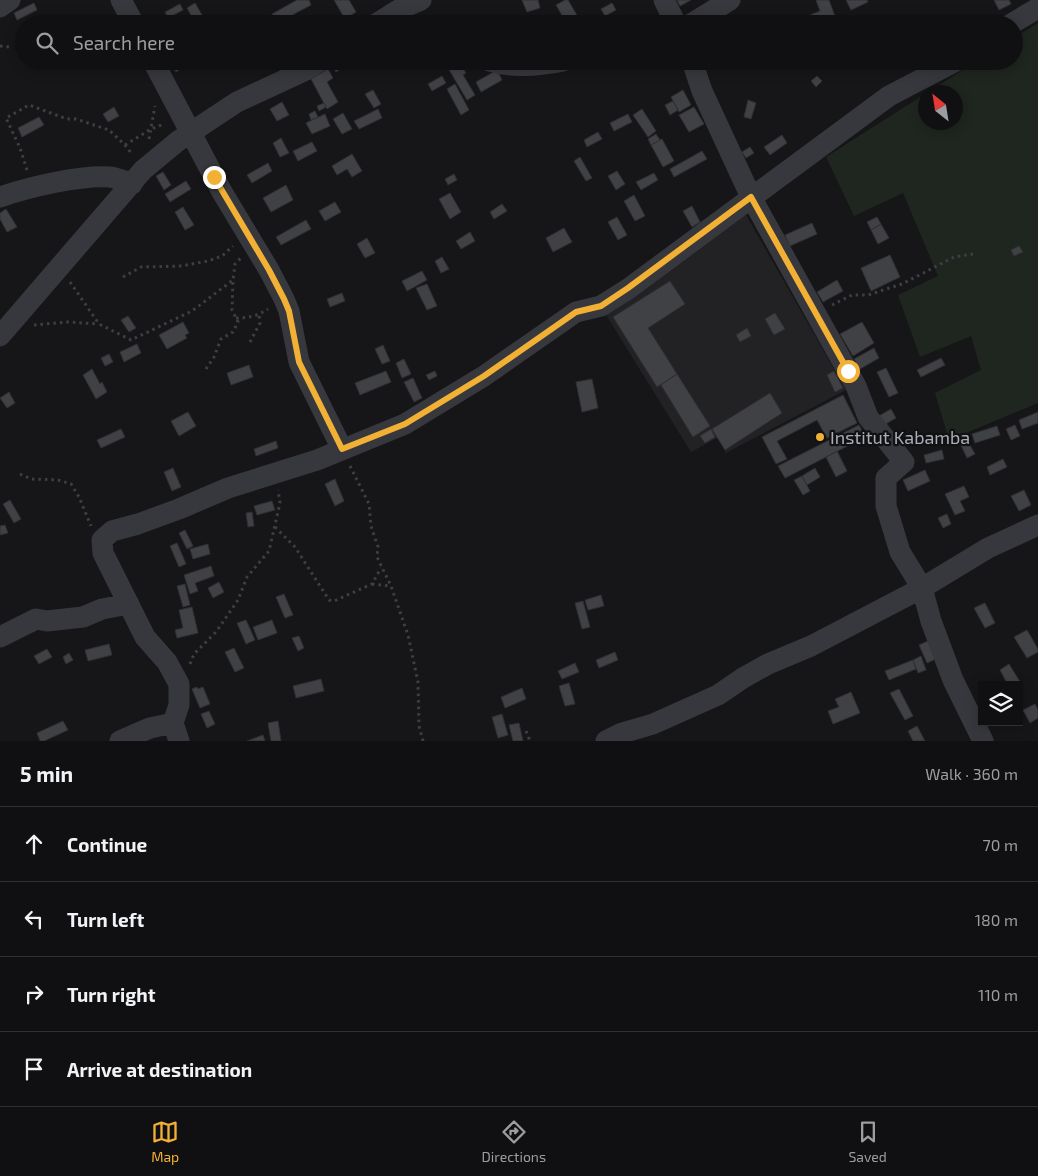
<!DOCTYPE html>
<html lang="en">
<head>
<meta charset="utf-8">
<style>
	body { margin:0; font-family:"Exo 2",sans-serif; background:#19191b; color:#f1f3f6 }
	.controls { position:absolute; right:15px; bottom:15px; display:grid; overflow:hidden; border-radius:0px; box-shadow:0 2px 12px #0003 }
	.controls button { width:45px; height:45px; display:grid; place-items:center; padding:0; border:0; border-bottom:1px solid #303032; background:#101012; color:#f1f3f6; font:25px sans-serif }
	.compass { position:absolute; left:918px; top:85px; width:45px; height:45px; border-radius:50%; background:#101012; box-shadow:0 2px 12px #0003; rotate:330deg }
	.stop { position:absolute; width:15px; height:15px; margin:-11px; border:4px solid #f2b134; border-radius:50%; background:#fff }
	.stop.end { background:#f2b134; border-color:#fff; box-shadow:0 1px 5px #0008 }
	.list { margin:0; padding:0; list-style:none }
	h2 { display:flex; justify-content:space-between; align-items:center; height:65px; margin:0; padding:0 20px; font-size:21px }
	h2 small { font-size:16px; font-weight:400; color:#9c9d9f }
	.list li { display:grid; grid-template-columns:32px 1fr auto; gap:15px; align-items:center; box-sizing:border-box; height:75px; padding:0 20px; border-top:1px solid #303032 }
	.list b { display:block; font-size:19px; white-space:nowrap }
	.list em { font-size:16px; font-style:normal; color:#9c9d9f }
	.icon { flex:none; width:28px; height:28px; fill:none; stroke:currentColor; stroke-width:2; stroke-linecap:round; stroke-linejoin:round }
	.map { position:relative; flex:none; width:1038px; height:741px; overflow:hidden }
	.search { position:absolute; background:#101012; box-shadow:0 2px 12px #0003; left:15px; right:15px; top:15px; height:55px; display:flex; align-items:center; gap:12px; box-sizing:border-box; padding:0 18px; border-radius:28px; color:#9c9d9f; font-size:19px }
	.sheet { height:365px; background:#101012 }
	nav { display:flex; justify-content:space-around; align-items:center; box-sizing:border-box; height:70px; border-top:1px solid #303032; background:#101012; font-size:14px; color:#9c9d9f }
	nav a { display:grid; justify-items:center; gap:2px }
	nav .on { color:#f2b134 }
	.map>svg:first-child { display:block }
</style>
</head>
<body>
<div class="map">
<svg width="1038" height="741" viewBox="0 0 1038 741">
	<rect width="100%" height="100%" fill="#161618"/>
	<path fill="#222225" d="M746,215L846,390L726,453L717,438L691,452L606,315Z"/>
	<path fill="#1e261f" d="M1038,23V403L949,440L935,393L981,370L971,336L920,357L898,295L938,276L903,193L854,216L826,157L925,94L926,122H956V92H928L977,61H1014V38Z"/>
	<path fill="#404145" stroke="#303034" d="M297,0H309L311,5L277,23L272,14Z
		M334,0H349L356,12L345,19Z
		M522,0H538L540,8L527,12Z
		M565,0H568L578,17L567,24L556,5Z
		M677,0H691L680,6Z
		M816,0H829L836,19L823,24H814L810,15L820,11Z
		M846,0H867L868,2L851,10Z
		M994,0H1009L1011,4L999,10Z
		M34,3L37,10L17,20L14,13Z
		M195,3L205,20L199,24H196L187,8Z
		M612,3L616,10L605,16L601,9Z
		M180,4L183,10L168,18L165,12Z
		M169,61H181L184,67L176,72Z
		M341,61L344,67L336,72L332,66Z
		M448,61H459L466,73L463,75L475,95L467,100L445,63Z
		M328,69L333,78L327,82L338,102L327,109L311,79Z
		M497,70L502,80L481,92L476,82Z
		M442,76L446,83L432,91L428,84Z
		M817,76L822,81L816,87L811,81Z
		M455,84L469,110L461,115L447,89Z
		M373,90L381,104L374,108L365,94Z
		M683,90L691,105L679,112L671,97Z
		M748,100L756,103L751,119L744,117Z
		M673,101L678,110L670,115L665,105Z
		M282,102L289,115L277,121L270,109Z
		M324,103L326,107L319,111L317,106Z
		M114,107L119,116L108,122L103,114Z
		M694,107L704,124L689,132L679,115Z
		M378,109L382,118L359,129L354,121Z
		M642,109L656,131L648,137L633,115Z
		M315,111L318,117L311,120L309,114Z
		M343,113L352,129L342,134L333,119Z
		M325,114L330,126L312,134L306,123Z
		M628,114L632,122L614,131L610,123Z
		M39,117L44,125L22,137L18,128Z
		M598,132L602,139L587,147L584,140Z
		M656,134L660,140L651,145L648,139Z
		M782,135L787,143L770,155L764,147Z
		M281,138L289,153L280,157L273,143Z
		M662,139L674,161L663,167L651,145Z
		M312,142L317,151L298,161L293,151Z
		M750,147L754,153L746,158L742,152Z
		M702,151L707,159L674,177L670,169Z
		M352,154L362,171L352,177L347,169L337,175L332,166Z
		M580,157L592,178L586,181L574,161Z
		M268,163L272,171L252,183L247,175Z
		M617,171L625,184L616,190L608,176Z
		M163,172L171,185L164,190L156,176Z
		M654,173L658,180L641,190L636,182Z
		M454,174L457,180L448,185L445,179Z
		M186,181L191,189L170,202L165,194Z
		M286,185L293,200L271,212L263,198Z
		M450,193L461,212L450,219L439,199Z
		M634,195L645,216L635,221L624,201Z
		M335,202L341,212L325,221L319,211Z
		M502,204L507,211L494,219L490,212Z
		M692,206L700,222L692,227L683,211Z
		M183,207L194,225L185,230L175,212Z
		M6,209L17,227L7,232L0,219V213Z
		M617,217L627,235L618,240L608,222Z
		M877,217L881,224L871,230L867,222Z
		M306,220L311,229L281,245L276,237Z
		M812,223L817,234L790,246L785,235Z
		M881,224L889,238L878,244L871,230Z
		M564,228L572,242L553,252L546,238Z
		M470,232L475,241L461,249L456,241Z
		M367,238L375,253L365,258L357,244Z
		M1019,246L1023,252L1014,256L1011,250Z
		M890,255L900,277L871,291L861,268Z
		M442,257L449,269L441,273L435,261Z
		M422,271L427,280L407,291L402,281Z
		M837,280L843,291L823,302L817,292Z
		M670,281L685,304L648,328L677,374L657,387L613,317Z
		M427,284L437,306L427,310L416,288Z
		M342,293L345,301L330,307L327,299Z
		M775,313L785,329L774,335L765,319Z
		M128,316L136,328L129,332L121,320Z
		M183,322L189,333L185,335L187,338L167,349L159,335Z
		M862,322L874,343L853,356L840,334Z
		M747,328L751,336L740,342L736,335Z
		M137,344L141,353L124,362L120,352Z
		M383,345L390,361L382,364L375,349Z
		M874,348L879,358L860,369L854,359Z
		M109,354L113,362L105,366L101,358Z
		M941,358L945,365L921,377L917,370Z
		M404,359L411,374L402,378L396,363Z
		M249,365L253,377L231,385L227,373Z
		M886,368L898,393L889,397L877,372Z
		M92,369L100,384L102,382L107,392L96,399L83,375Z
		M386,371L391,382L360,395L355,383Z
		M435,371L437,376L429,380L426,375Z
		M834,371L843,388L835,392L827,375Z
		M677,374L710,426L693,437L661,385Z
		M413,378L422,398L414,402L404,382Z
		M592,379L598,408L582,412L576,382Z
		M9,392L15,403L7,408L0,398Z
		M770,393L782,413L725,450L712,429Z
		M843,395L857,423L827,438L817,420L777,441L787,459L776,464L762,437Z
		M891,409L896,418L882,426L877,417Z
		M188,412L196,426L179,436L171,421Z
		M1038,412V423L1022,429L1019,420Z
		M859,425L865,437L785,478L778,466Z
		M1015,425L1020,436L1011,440L1006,429Z
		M997,426L1000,435L975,443L972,434Z
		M121,429L125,437L101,448L97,440Z
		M711,429L715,437L705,443L700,436Z
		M966,438L975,454L967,458L959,441Z
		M276,441L278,448L256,456L254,449Z
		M942,450L944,459L926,463L924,455Z
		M837,451L847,471L836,477L826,457Z
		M1003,459L1007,467L990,475L987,467Z
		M173,468L181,487L172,491L164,472Z
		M815,468L820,477L807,485L802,476Z
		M925,470L930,481L908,491L903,480Z
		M802,476L810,491L803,495L794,480Z
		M335,479L344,501L335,506L325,484Z
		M964,486L969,497L960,501L965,511L955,515L945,494Z
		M1024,490L1031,505L1019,511L1011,496Z
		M10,500L21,519L14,523L3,504Z
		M272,501L275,510L257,515L254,506Z
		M252,512L254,526L248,527L246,513Z
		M947,514L951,524L943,528L938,518Z
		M5,525L8,533L0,535V526Z
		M185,530L193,546L187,549L179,533Z
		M177,543L186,564L179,567L170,546Z
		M208,544L210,554L193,559L190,549Z
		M211,566L214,576L195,583L198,591L190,594L184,575Z
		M219,582L224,592L213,598L208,588Z
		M185,584L190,605L183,607L177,586Z
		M284,594L293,615L285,618L276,597Z
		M601,595L604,606L588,610L585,600Z
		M583,601L590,627L582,629L575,603Z
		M985,603L995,623L985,628L974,608Z
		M192,607L198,633L177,638L175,630L183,628L179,610Z
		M246,620L255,640L246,644L237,623Z
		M272,620L277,633L258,640L253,627Z
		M1027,630L1038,649V652L1027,658L1014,637Z
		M299,636L304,648L298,651L292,638Z
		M930,640L938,658L927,663L919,645Z
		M109,644L112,655L88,661L85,650Z
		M234,648L244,668L235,672L225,652Z
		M47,649L52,657L39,664L34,656Z
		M615,652L618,660L599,668L596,660Z
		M69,653L73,660L66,664L63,657Z
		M921,656L926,670L918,673L913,660Z
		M913,660L916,669L889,680L885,671Z
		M575,663L579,672L562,679L558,671Z
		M1009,664L1022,685L1019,686V685H1008L1000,670Z
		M321,679L324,691L296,698L293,686Z
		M569,683L575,704L565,706L559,686Z
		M197,687L198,689L203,687L210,704L200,708L192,689Z
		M522,688L526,699L505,708L501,697Z
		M899,689L913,716L905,720L890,693Z
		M851,692L860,713L833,724L828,711L839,707L835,699Z
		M1035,704L1038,710V718L1030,723L1023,710Z
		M209,711L215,724L207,728L201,714Z
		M502,714L508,735L498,738L492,717Z
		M63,721L68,730L44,741H40L37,733Z
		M278,721L281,741H271L268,723Z
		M519,723L523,741H513L509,725Z
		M917,726L925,741H913L908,731Z
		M263,735L265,741H247Z"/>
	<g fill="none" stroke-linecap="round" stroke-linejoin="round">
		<path stroke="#3d3f44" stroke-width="3" stroke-dasharray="2.5 4" stroke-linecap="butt" d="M0,46L9,47
			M261,61L273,64
			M149,139L155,106
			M125,145L151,129L164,124
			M27,170L20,148L6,118L29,105L67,119H76L109,130L125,145L132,154
			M123,277L141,267L181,266L208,261L222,256L233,246
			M70,282L99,324L131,340L192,311L233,280
			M832,305L852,295H868L902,284L954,257L973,254
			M236,318C249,318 257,316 268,309
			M34,325L67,322L99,324
			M250,342L260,323L259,315
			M206,369L214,357L221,339L233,332L238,322L232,310L233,280L235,264L241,258
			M350,466L369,504L371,526L378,547L377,557L391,586L408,635L418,682L419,726L423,741
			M20,474L31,479L58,480L71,484L79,497L91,526
			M275,527L295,547L329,600L334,601L372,584L381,568
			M372,584L390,586
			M190,664L194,654L216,632L238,600L247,577L269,551L280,503L278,490
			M526,731L530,741"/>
		<path stroke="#37383d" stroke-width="21" d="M121,0L134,24
			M664,0L676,24
			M0,7L10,0
			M376,24L400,9L421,0
			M691,24L730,0
			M1011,24L1038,8
			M153,61L222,192L269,270L284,299L289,311L299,362L342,449
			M489,61C513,68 539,66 563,61
			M692,61L702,91L751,197L856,386L868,417L904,462L886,478V506L900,552L922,588L931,621L953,680L983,741
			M0,197C29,187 80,175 110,177C117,178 125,181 132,184
			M0,336L143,170L178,141L237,102L306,70L320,61
			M0,637L36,619L47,621L83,617L102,609L129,604
			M120,741L150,728L173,723
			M179,741L173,723L179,705V684L167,662L145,637L103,553L102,540L112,531L138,524L179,509L228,488L317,460L405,424L484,376L576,312L601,306L628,289L889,96L956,61
			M606,741L622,733L653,724L718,695L743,678L768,664L811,646L922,588L988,548L1038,525"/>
	</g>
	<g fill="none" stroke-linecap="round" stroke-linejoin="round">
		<path stroke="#f2b134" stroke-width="6" d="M214,177L269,270L284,299L289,311L299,362L342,449L405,424L484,376L576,312L601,306L628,288L751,197L848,371"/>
	</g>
	<circle fill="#f2b134" stroke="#111113" stroke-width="2" cx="820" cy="437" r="5"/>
	<g text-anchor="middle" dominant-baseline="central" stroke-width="4.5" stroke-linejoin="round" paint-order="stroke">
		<g font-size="18" fill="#a8adb8" stroke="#111113" text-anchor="start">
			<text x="830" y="437">Institut Kabamba</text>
		</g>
	</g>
</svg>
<div class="controls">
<button><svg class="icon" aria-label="layers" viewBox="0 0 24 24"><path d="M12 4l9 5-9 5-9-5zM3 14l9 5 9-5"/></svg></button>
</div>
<svg class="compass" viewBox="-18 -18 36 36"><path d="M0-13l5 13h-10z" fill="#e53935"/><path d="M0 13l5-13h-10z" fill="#9c9d9f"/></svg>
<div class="stop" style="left:848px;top:371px"></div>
<div class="stop end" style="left:214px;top:177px"></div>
<div class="search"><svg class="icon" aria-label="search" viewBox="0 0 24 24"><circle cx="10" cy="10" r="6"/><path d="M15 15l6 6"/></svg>Search here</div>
</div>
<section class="sheet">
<h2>5 min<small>Walk · 360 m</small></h2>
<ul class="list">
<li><svg class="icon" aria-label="ahead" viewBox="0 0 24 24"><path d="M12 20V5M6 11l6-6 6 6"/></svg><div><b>Continue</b></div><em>70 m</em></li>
<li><svg class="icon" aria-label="left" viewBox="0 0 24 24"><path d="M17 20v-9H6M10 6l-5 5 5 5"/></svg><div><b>Turn left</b></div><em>180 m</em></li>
<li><svg class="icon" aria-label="right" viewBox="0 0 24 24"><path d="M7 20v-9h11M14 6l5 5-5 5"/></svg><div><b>Turn right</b></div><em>110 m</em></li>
<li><svg class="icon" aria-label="arrive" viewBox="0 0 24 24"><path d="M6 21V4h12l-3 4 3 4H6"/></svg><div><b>Arrive at destination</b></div></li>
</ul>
</section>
<nav>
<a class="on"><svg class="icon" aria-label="map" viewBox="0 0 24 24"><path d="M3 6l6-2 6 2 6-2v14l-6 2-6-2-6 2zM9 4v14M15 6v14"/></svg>Map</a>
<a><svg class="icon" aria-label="directions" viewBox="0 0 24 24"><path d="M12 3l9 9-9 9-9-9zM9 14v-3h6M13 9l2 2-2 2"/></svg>Directions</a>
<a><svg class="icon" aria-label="saved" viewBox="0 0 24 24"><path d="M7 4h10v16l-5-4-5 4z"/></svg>Saved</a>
</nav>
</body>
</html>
